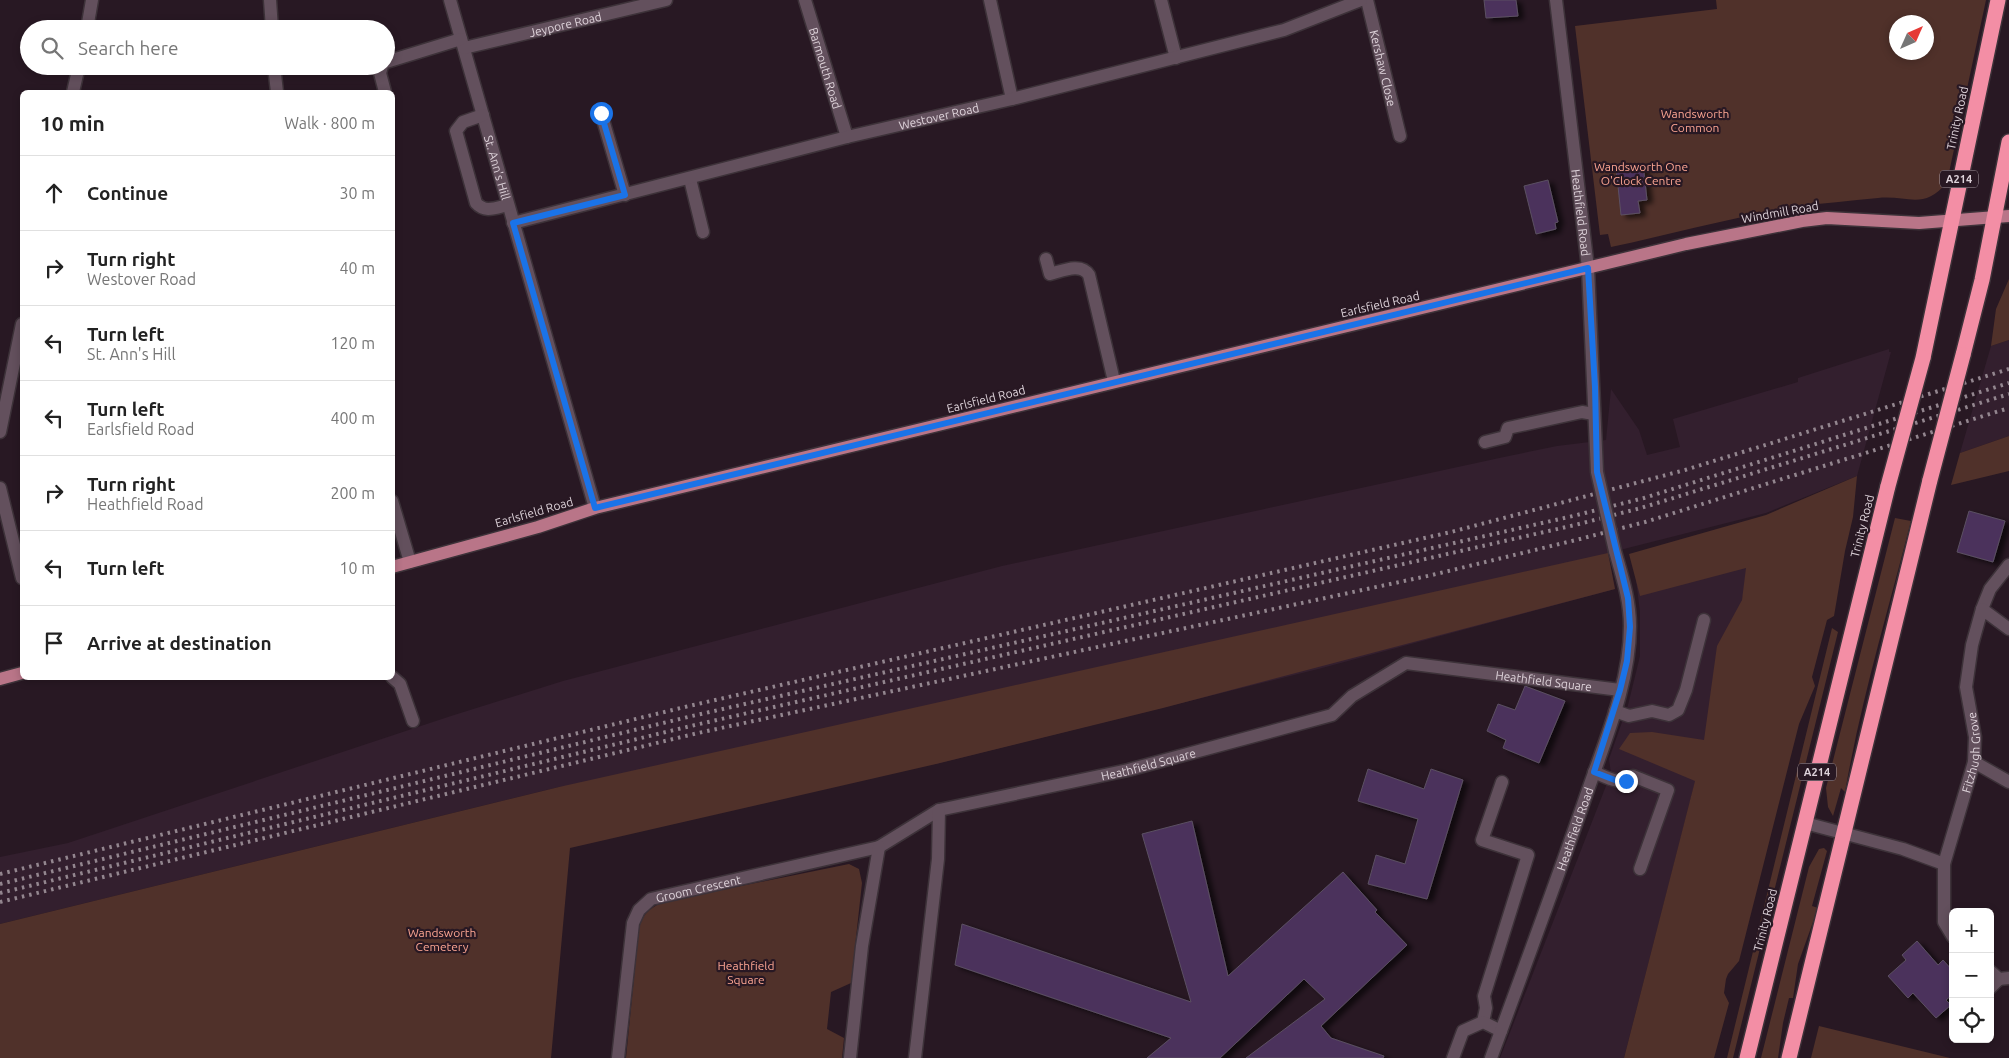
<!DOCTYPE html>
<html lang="en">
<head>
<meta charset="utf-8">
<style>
	body { margin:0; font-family:Ubuntu,sans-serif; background:#f6f6f6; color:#222 }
	.controls { position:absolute; right:15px; bottom:15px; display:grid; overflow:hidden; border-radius:8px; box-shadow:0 2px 8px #0003 }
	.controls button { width:45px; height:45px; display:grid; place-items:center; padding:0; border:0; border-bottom:1px solid #e0e0e0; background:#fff; color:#222; font:25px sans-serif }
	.compass { position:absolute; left:1889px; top:15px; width:45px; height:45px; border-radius:50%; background:#fff; box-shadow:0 2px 8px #0003; rotate:45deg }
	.stop { position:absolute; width:15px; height:15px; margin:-11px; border:4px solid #1a73e8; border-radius:50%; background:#fff }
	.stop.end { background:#1a73e8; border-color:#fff; box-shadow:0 1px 5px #0008 }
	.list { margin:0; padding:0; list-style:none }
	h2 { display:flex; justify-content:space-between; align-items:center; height:65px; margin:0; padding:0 20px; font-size:21px }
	h2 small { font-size:16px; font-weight:400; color:#767676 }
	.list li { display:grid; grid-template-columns:32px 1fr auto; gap:15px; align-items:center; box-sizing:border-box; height:75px; padding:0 20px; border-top:1px solid #e0e0e0 }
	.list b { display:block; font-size:19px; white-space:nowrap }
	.list p { margin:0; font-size:16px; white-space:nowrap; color:#767676 }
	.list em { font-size:16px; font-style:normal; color:#767676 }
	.icon { flex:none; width:28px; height:28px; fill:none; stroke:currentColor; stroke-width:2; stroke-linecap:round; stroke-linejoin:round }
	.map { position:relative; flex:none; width:2009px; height:1058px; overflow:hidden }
	.search { position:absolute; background:#fff; box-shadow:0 2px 8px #0003; left:20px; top:20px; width:375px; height:55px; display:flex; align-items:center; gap:12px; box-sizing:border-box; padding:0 18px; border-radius:28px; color:#767676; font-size:19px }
	.panel { position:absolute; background:#fff; box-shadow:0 2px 8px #0003; left:20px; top:90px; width:375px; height:590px; border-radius:8px }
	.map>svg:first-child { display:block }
</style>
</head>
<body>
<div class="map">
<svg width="2009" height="1058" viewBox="0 0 2009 1058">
	<defs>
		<filter id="shadow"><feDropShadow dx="5.5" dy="3" stdDeviation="2.5" flood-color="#0009"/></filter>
	</defs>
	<rect width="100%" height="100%" fill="#281823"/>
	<path fill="#331f2e" d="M2009,340V436L1960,453L1991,346Z
		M1889,349V352H1891L1857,476L1766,513L1608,553L1615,589L1322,668L936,764L559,787L0,924V857L68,843L451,716L563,681L1002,566L1504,457L1557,446L1606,440L1611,389L1639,430L1647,455L1680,447L1673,419L1798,382V378Z
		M1758,538L1624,1058H1500L1611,773L1609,759L1628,705L1640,656V612L1635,572Z"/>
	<path fill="#50312a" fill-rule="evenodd" d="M1716,0H1986L1947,182C1924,211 1908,195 1878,198C1850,201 1822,203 1794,207C1733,217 1672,234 1611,247L1608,234L1600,235L1575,26L1717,9ZM1896,22H1926V52H1896Z
		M2009,279V340L1991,346L1996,309Z
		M2009,436V471L1951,485L1960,453Z
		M1857,476L1853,517L1845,551L1834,616L1827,620L1812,677L1815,686L1799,724L1739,961L1728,974L1726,979L1724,993L1729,1003L1714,1058H1624L1695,781L1619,749L1630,733L1652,732L1704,740L1717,646L1742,600L1746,568L1640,596L1629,554L1766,515Z
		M1895,518L1911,521C1888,611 1861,700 1845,792L1841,788L1833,816L1828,807L1826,788Z
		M1608,553L1615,589L1163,708L936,764L570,848L551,1058H0V924L559,787Z
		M1832,628L1838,632L1733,1058H1727Z
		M1824,848L1827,851L1812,906L1818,908L1798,964L1793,998H1789L1783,1023L1778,1058H1761L1809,867L1819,849Z
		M849,864L859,869L862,883L851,983L831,992L827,1029L844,1038L842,1058H626L639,927C644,910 656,904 672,900Z
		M1819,1026L1950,1058H1811Z"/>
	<path fill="#4c315c" stroke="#5b5062" filter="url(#shadow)" d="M1484,0H1516L1518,16L1486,18Z
		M1643,164L1647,200L1638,201L1640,213L1621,215L1616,167Z
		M1548,180L1558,222L1555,223L1556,229L1536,234L1524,186Z
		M1969,511L2005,521L1993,562L1957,552Z
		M1525,686L1565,701L1539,763L1503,748L1506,740L1487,731L1498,704L1515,710Z
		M1368,769L1424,789L1431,769L1463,780L1427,899L1368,884L1376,855L1405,864L1418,819L1358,801Z
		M1192,821L1228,976L1343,872L1377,910L1375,912L1407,945L1321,1026L1331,1038L1384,1056L1383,1058H1246L1325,999L1304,979L1220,1058H1147L1171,1038L955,965L962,924L1191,1002L1142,834Z
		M1917,941L1938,965L1943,960L1953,971V994L1946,1000L1951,1005L1936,1018L1913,993L1908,998L1888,976L1906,960L1902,955Z"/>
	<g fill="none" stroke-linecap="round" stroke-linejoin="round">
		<g stroke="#3d3239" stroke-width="15">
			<g id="minor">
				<path d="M270,0L272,29"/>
				<path id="s1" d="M450,0L595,508"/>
				<path id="s2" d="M805,0L847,137"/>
				<path d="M990,0L1012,99"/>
				<path d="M1161,0L1176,58"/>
				<path id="s3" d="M1367,0L1400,136"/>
				<path id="s4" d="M1556,0L1588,268L1597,472"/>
				<path d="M87,29L92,0"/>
				<path id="s5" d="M464,48L666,0"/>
				<path d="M386,62L461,39"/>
				<path d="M274,66L277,92"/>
				<path d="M382,66L380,73L385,92"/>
				<path d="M73,92L79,66"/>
				<path d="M601,113L625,195"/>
				<path d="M483,115L463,122L456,131L476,203C485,213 495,208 508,205"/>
				<path d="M690,179L703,232"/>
				<path id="s6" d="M513,223L847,137L1012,99L1284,30L1361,0"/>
				<path d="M1046,259L1050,274C1062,271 1081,262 1089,275L1114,381"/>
				<path d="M0,432L22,324"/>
				<path d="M1485,442L1505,437L1508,428L1582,412L1594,414"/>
				<path d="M0,488L22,578"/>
				<path d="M392,501L410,562"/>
				<path d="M1982,609L1990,589L2009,565"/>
				<path d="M392,677L400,684L413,721"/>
				<path d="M1615,711L1629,716L1652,711L1669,715L1678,710L1686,690L1704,620"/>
				<path d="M1974,762L2009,782"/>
				<path d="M1594,772C1608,778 1620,786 1633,776L1668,790L1640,869"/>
				<path d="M1805,823L1903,849L1944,864"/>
				<path id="s7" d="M1953,937L1944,922V864L1974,762L1975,737L1966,687L1972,645L1982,609L2009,629"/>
				<path d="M1990,971L1999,979L2009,978"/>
				<path d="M1990,988L1999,979"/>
				<path d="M1483,1022L1486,1008L1484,996L1528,855L1482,840L1502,782"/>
				<path id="s8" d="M618,1058L633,923L639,910L651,899L879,847L939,810L1128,770L1332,715L1352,696L1406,663L1620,690"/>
				<path d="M850,1058L862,946L879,847"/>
				<path d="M915,1058L938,859L939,810"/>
				<path d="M1453,1058L1463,1031L1483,1022L1501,1031"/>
				<path id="s9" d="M1491,1058C1524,969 1557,880 1588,790C1606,738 1630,682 1630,626C1630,600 1622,576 1615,551"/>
			</g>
		</g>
		<g stroke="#3d3239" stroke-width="15">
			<path id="major" d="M392,567L538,527L595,508L1686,244L1802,221L1827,218L1919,223L2009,216
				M0,679L22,673"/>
		</g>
		<g stroke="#3d3239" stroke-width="18">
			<path id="highway" d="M1963,355L1982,280L2009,142
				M1923,358L1998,0
				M1747,1058L1888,486
				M1789,1058L1930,480"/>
		</g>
		<use href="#minor" stroke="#63505d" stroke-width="12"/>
		<use href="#major" stroke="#b97588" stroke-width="12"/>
		<use href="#highway" stroke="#f38ea5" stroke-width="15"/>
		<path stroke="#93868f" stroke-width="4" stroke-dasharray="2.5 5" stroke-linecap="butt" d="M0,874L689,706L1451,532L1685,470L2009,369
			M0,884L692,716L1573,516L1644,498L2009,383
			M0,893L695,725L1575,525L1641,508L2009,394
			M0,902L698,733L1432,575L1580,539L1645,522L2009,408"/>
		<g stroke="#3d3239" stroke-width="15" stroke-linecap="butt">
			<path id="minor-bridge" d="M1597,472L1615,551"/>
		</g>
		<g stroke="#3d3239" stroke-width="18" stroke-linecap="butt">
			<path id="highway-bridge" d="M1930,480L1963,355
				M1888,486L1923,358"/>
		</g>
		<use href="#minor-bridge" stroke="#63505d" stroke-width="12"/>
		<use href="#highway-bridge" stroke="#f38ea5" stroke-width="15"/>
	</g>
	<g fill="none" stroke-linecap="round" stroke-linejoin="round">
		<path stroke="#1a73e8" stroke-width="6" d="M601,113L625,195L513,223L595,508L1588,268L1595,387L1597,472L1628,598L1630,627L1627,661L1620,690L1594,772L1620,782L1626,781"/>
	</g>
	<g text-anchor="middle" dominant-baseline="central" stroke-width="4.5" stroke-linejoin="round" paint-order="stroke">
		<g fill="#281823" stroke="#a79ba3" stroke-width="1">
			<rect x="1940" y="170.5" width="38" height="17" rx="4"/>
			<rect x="1798" y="763.5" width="38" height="17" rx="4"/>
		</g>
		<g font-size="11" font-weight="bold" fill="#ded3da">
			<text x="1959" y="179">A214</text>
			<text x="1817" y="772">A214</text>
		</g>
		<g font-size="12" fill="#ded3da" stroke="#281823">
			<text stroke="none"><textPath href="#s5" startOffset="104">Jeypore Road</textPath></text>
			<text stroke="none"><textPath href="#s2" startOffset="71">Barmouth Road</textPath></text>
			<text stroke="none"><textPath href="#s3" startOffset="70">Kershaw Close</textPath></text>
			<text stroke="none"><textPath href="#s6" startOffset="439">Westover Road</textPath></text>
			<text transform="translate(1957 118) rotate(-78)">Trinity Road</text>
			<text stroke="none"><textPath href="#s1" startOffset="174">St. Ann's Hill</textPath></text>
			<text stroke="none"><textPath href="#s4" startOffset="214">Heathfield Road</textPath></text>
			<text transform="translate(1780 212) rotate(-10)">Windmill Road</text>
			<text transform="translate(1380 304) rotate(-13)">Earlsfield Road</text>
			<text transform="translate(986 399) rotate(-14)">Earlsfield Road</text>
			<text transform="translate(534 512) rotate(-16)">Earlsfield Road</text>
			<text transform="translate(1862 526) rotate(-76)">Trinity Road</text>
			<text stroke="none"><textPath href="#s8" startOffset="1105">Heathfield Square</textPath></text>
			<text stroke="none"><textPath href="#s7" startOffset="191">Fitzhugh Grove</textPath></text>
			<text stroke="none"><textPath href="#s8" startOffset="685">Heathfield Square</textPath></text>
			<text stroke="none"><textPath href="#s9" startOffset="244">Heathfield Road</textPath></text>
			<text stroke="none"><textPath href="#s8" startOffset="215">Groom Crescent</textPath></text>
			<text transform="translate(1765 920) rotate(-76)">Trinity Road</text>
		</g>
		<g font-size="12" fill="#fca592" stroke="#281823">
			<text x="1695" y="113">Wandsworth<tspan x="1695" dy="14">Common</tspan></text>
			<text x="1641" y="166">Wandsworth One<tspan x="1641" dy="14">O'Clock Centre</tspan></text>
			<text x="442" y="932">Wandsworth<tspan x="442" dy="14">Cemetery</tspan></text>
			<text x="746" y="965">Heathfield<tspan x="746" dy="14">Square</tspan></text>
		</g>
	</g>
</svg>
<div class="controls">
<button>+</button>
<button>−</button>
<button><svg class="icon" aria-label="locate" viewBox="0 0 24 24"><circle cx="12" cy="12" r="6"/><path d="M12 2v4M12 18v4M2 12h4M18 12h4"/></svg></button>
</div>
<svg class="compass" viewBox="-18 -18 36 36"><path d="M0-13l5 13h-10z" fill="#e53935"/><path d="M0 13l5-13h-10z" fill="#767676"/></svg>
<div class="stop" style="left:601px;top:113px"></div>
<div class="stop end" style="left:1626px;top:781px"></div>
<div class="search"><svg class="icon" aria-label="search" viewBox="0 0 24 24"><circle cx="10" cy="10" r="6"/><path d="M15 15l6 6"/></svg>Search here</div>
<section class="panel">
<h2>10 min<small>Walk · 800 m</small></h2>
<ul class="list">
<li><svg class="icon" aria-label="ahead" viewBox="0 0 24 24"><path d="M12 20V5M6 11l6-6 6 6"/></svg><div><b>Continue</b></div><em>30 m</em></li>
<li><svg class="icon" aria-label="right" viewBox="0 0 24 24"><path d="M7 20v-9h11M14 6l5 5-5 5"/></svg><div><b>Turn right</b><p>Westover Road</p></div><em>40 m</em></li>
<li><svg class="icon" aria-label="left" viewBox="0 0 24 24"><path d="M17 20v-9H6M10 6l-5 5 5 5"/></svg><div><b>Turn left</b><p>St. Ann's Hill</p></div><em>120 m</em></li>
<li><svg class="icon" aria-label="left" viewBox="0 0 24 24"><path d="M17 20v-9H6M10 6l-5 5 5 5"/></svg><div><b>Turn left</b><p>Earlsfield Road</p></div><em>400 m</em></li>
<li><svg class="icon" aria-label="right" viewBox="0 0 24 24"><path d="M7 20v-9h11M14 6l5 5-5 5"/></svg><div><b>Turn right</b><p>Heathfield Road</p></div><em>200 m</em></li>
<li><svg class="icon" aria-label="left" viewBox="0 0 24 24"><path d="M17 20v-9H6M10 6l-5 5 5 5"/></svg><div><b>Turn left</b></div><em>10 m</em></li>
<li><svg class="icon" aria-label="arrive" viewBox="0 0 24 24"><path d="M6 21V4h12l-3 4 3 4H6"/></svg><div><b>Arrive at destination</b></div></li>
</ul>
</section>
</div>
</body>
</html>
